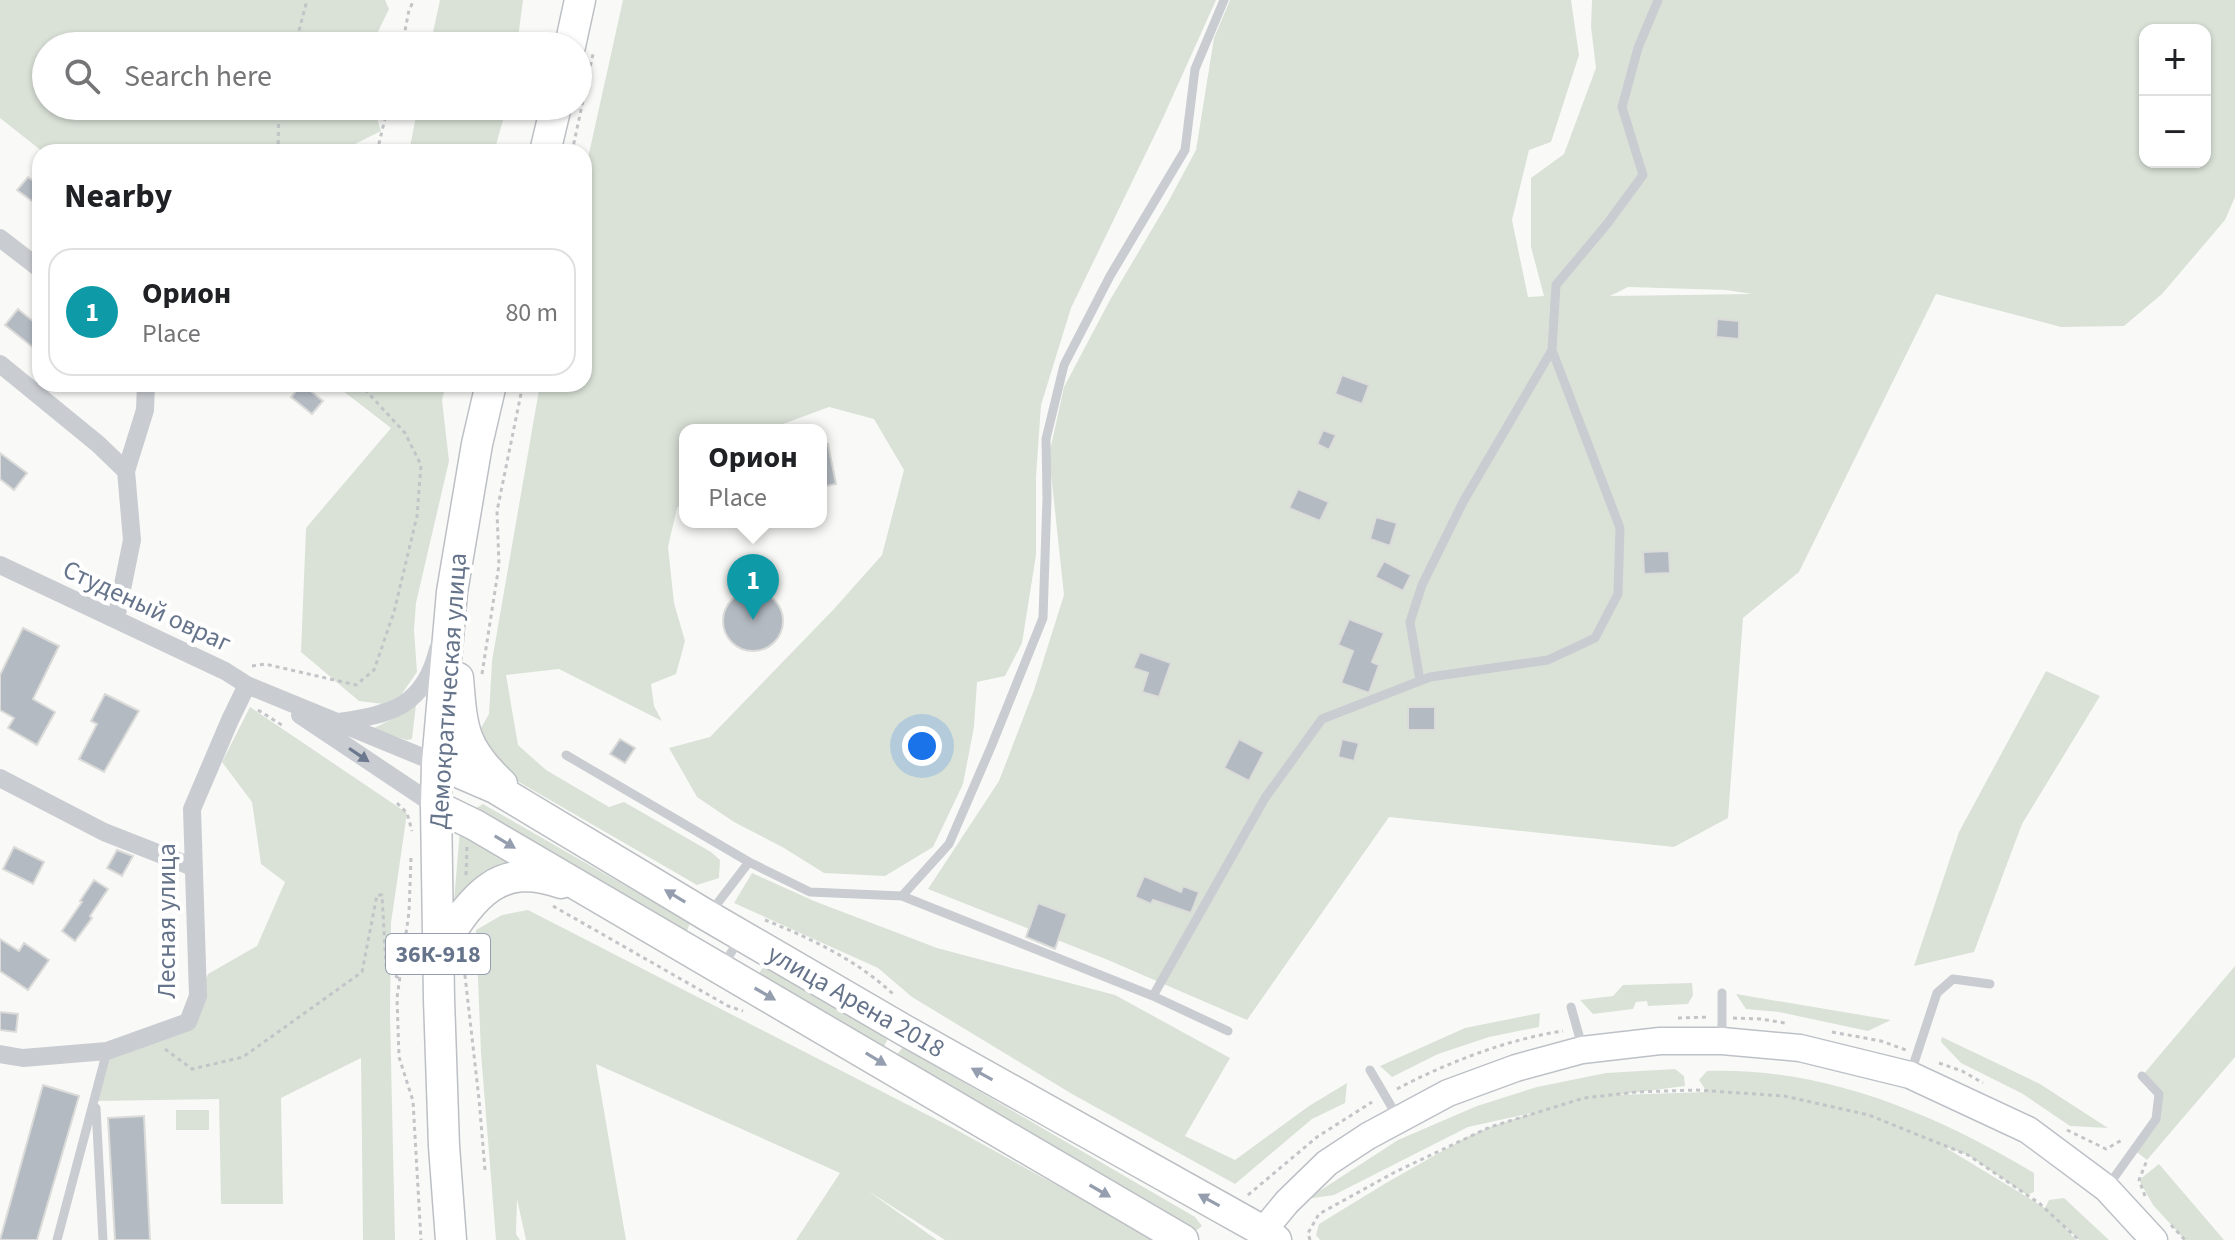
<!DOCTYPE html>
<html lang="en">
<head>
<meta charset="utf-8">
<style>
	body { margin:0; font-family:"Source Sans 3",sans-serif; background:#f2f2f2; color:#202124 }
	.controls { position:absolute; right:24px; top:24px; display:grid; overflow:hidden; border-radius:16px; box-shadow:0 2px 6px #0004 }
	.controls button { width:72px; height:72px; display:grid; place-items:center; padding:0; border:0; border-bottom:2px solid #e0e0e0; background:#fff; color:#202124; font:40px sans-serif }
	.you { position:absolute; left:922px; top:746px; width:28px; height:28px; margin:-20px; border:6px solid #fff; border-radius:50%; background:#1a73e8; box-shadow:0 0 0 12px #1a73e833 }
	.badge { display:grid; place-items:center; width:52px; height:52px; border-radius:50%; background:#1a73e8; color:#fff; font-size:26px; font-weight:700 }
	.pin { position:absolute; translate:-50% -66px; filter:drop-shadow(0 2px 4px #0008) }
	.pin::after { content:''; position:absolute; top:42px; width:28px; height:24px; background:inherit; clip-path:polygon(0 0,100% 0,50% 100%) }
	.popup { position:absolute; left:679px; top:424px; width:148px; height:104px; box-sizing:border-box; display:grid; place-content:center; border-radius:16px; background:#fff; filter:drop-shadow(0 2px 6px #0005); font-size:26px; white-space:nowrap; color:#757577 }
	.popup b { font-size:30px; color:#202124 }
	.popup::after { content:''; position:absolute; left:50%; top:100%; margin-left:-16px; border:16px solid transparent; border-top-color:#fff }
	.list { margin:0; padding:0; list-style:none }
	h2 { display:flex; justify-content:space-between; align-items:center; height:104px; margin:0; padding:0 32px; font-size:34px }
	h2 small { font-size:26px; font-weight:400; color:#757577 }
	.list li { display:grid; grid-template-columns:52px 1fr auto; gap:24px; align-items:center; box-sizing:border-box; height:128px; margin:0 16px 16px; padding:0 16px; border:2px solid #e0e0e0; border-radius:24px }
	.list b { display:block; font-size:30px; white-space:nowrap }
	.list p { margin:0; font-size:26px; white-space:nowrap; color:#757577 }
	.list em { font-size:26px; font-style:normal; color:#757577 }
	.icon { flex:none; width:44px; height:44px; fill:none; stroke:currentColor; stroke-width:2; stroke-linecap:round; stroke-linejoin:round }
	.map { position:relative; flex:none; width:2235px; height:1240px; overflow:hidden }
	.search { position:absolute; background:#fff; box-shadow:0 2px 6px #0004; left:32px; top:32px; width:560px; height:88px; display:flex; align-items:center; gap:20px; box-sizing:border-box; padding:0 28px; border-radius:44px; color:#757577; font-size:30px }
	.panel { position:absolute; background:#fff; box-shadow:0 2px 6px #0004; left:32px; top:144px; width:560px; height:248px; border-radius:24px }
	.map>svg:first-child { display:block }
</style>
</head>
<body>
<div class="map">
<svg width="2235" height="1240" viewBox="0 0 2235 1240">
	<rect width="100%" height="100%" fill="#f9faf7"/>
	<path fill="#dae2d8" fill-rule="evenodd" d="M0,0H385L389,9L371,46H46V106H373L381,131L353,145V152H43L0,118Z
		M440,0H523L517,46H430Z
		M623,0H1216L1162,120L1071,308L1041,405L1036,477V555L1022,643L1005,676L977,682L974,727L963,784L933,847L885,876L824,873L784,848L734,822L697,797L669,748L710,737L833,610L882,555L904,470L874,419L829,407L767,430H685V501L677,508L668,547L674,603L685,641L676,674L651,684L654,706L662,721L559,669L506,675L518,745L546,770L609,807L624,802L711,852L720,860L719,878L697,885L500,771L477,735L489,714L492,661L540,384H584V176Z
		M1230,0H1571L1579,55L1551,142L1529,150L1512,220L1528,297L1544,296L1531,247V178L1564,154L1596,68L1591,27L1592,0H2235V197L2225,220L2162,294L2124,326L2061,327L1936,294L1799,572L1743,618L1728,818L1674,847L1389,817L1247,1020L1108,960L928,889L999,781L1034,690L1064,595L1049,455L1064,387L1110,300L1167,204L1196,150L1214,38ZM2145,30H2205V162H2145ZM1628,287L1726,290L1752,294L1610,296Z
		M418,106H507L494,152H409Z
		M334,384H446L442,400L449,461L416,603L414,630L417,672L401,695L383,704L359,701L301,652L306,528L391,428Z
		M2046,671L2100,696L2022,824L1974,952L1914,966L1959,832Z
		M416,705L412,739L407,740L372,729L399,716Z
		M250,707L407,813L391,923L390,1014L395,1240H363L361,1058L281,1098L283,1204H221L219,1099L96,1101L107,1051L192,1011L208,974L257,946L285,882L261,864L252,802L222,762Z
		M483,804L690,923L685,936L477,815L476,808Z
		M460,829L530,872L453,913Z
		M752,873L814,901L937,948L1115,995L1230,1058L1185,1136L1235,1160L1309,1106L1347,1083L1345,1103L1312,1119L1235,1184L1072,1094L912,997L878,968L734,903Z
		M528,910L955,1129L1156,1240H945L868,1191L937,1240H796L840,1173L596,1064L626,1240H526L517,1199L516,1234L520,1240H496L481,1053L476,930L502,915Z
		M764,966L888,1038L883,1049L757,976Z
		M2235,966V1057L2147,1160L2134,1150L2156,1119L2159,1094L2142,1076Z
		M1692,983L1693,995L1688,1004L1648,1006L1647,1001L1636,1002L1633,1009L1593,1014L1580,1000L1613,996L1623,985Z
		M1736,994L1891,1020L1868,1031L1779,1012L1746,1009Z
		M1540,1013L1539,1027L1489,1037L1438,1054L1392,1077L1380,1066L1465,1028Z
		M1942,1037L2040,1084L2108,1128L2070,1126L2023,1094L1961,1063L1941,1042Z
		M903,1047L1195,1217L1202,1226L1197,1230H1188L896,1056Z
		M1675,1069L1684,1076L1685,1086L1616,1095L1707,1092L1699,1080L1707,1071C1824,1067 1936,1114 2034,1173V1192L2027,1195L1968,1155L1943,1146L2045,1208L2049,1200L2064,1198L2109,1240H2079L2063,1225L2076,1240H1320L1316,1235L1319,1224L1386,1183L1467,1137L1490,1127L1536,1112L1468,1127L1334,1195L1307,1199L1398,1140L1477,1106L1537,1087L1606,1073Z
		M176,1110H209V1130H176Z
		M2159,1164L2224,1240H2185L2153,1205L2139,1180Z"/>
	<path fill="#b4bac2" stroke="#dbdcd9" stroke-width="2" d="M28,177L40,186V207L17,190Z
		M18,309L40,327V353L5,325Z
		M1717,319L1739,321V339L1716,337Z
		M1342,375L1369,385L1362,404L1335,394Z
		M302,384L323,401L312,414L291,397Z
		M1323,430L1336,435L1329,450L1317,444Z
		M821,444H828L836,484L821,487Z
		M0,453L27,473L14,490L0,479Z
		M1298,489L1329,502L1320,521L1289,508Z
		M1376,517L1397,523L1390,546L1370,539Z
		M1669,551L1670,573L1644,574L1643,552Z
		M1384,561L1411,575L1403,591L1375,577Z
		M723 621a30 30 0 1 1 60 0a30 30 0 1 1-60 0Z
		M1349,619L1384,633L1372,662L1379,665L1369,693L1341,683L1353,651L1338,645Z
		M23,628L59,646L33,699L55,712L37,745L8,728L14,718L0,710V675Z
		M1140,652L1171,663L1159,697L1142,692L1148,673L1133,668Z
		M105,694L139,711L104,772L79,759L97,724L91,721Z
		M1408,707H1435V730H1408Z
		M620,739L635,748L625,763L610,754Z
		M1239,739L1264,752L1249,781L1224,768Z
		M1342,739L1359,743L1354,761L1338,757Z
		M14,847L44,862L33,884L3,869Z
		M117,850L133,856L122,876L107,868Z
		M1144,876L1181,892L1183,886L1199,892L1191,913L1153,900L1151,904L1135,897Z
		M94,880L108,889L90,916L92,918L75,941L62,931L82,902L80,901Z
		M1038,903L1067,914L1055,949L1026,937Z
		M0,939L19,951L24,943L49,960L28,990L0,971Z
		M0,1012L18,1014L16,1032L0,1030Z
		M43,1085L79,1096L37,1240H0Z
		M144,1116L150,1240H115L108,1118Z"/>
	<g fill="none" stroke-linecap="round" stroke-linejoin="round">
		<g stroke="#bdc1c7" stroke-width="29">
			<path id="secondary" d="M1263,1231L1287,1202L1327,1163L1368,1136L1448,1093L1516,1068L1582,1050L1660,1041H1722L1800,1048L1910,1075L2028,1130L2106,1188L2154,1240"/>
		</g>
		<g stroke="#bcbfc4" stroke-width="33">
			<path id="primary" d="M570,46L580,0
				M545,152L556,106
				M458,678C462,729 463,748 502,784
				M437,763L495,788L708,916L904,1030L1263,1231L1276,1240
				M436,806L475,825L1183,1240
				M438,951C471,902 494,859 561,883
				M451,1240L444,1146L439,999L436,806L437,763L452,592L477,444L491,384"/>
		</g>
		<path stroke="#c2c4c7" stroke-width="3" stroke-dasharray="4 4" stroke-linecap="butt" d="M295,46L307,0
			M402,46L409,10L414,0
			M278,152L279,106
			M377,152L388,106
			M572,152L593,54
			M252,666L265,664L356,685L374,670L394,612L417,516L421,465L405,433L360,384
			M482,674L499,565L497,511L523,384
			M258,710L285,727
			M397,803L407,813L412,831
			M411,858L409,912L397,998L399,1057L413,1101L421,1240
			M466,875L467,846
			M553,906L728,1006L743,1011
			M765,920C810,938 857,960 893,994
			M464,967L479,1099L485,1170
			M1678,1018L1710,1017
			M1733,1018L1761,1019L1785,1023
			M1832,1032L1881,1041L1906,1050
			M165,1049L192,1069L243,1057L362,972L377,895H382L386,966L398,978
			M1939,1063L1962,1071L1983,1083
			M1397,1089C1446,1063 1508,1039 1563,1031
			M2067,1130L2106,1149L2122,1140L2124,1141
			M1248,1195L1317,1137L1372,1102
			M2145,1196L2139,1180L2147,1160L2146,1159
			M2171,1225L2185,1240
			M1310,1240L1308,1233L1319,1214L1395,1172L1490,1127L1584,1098L1637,1092L1696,1090L1784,1096L1869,1115L1968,1155L2039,1203L2079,1240"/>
		<path stroke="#c9ccd1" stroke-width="9" d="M1224,0L1195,69L1185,150L1110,276L1064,365L1046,439L1047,498L1043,618L991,747L949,844L902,896L1153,996L1265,798L1322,719L1430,677L1548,660L1595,638L1618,594L1620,528L1552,350L1556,285L1607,224L1643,175L1622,107L1638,48L1658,0
			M1420,681L1410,622L1422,585L1463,502L1552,350
			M566,755L749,862L810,892L902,896
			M710,913L749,862
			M723,966L740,938
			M1722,993V1038
			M1153,996L1228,1031
			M1571,1007L1582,1046
			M1370,1070L1397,1116
			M1911,1072L1937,993L1953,979L1990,984
			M96,1108L103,1240
			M2108,1186L2156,1119L2159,1094L2142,1076
			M57,1240L107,1051"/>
		<path stroke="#c9ccd1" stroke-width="18" d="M0,238L40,269
			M0,364L98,444L126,471
			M0,565L225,671L247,685L437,763
			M116,619L132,540L126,471L145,410L146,384
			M300,715L436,806
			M339,722C391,714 424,707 438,649
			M0,778L104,832L193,867
			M0,1054L23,1058L107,1051L188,1022L198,996L192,809L230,720L247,685"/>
		<use href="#secondary" stroke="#fff" stroke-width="26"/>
		<use href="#primary" stroke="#fff" stroke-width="30"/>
	</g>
	<defs><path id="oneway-solid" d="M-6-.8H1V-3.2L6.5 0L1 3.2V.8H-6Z" transform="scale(2)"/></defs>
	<use fill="#6b788e" href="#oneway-solid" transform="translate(359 755) rotate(34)"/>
	<g fill="#949eae">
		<use href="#oneway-solid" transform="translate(505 842) rotate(31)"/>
		<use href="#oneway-solid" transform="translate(675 896) rotate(-149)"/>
		<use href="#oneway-solid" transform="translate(765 994) rotate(30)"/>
		<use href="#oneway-solid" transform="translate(876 1059) rotate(31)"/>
		<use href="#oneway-solid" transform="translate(982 1074) rotate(-151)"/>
		<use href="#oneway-solid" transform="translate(1100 1191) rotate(30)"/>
		<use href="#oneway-solid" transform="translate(1209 1200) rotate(-151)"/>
	</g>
	<g text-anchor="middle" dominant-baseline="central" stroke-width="8" stroke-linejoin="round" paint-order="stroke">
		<rect fill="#fff" stroke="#949eae" stroke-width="2" x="386" y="934" width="104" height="40" rx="6"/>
		<g font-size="24" font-weight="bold" fill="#66748b">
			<text x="438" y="954">36К-918</text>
		</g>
		<g font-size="26" fill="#66748b" stroke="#fff">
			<text transform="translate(147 606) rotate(25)">Студеный овраг</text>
			<text transform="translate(448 691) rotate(-86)">Демократическая улица</text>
			<text transform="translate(166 921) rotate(-90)">Лесная улица</text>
			<text transform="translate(856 1001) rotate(30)">улица Арена 2018</text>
		</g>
	</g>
</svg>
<div class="controls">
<button>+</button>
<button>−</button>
</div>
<div class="you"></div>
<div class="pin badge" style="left:753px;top:620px;background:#0f9aa8">1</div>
<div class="popup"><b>Орион</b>Place</div>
<div class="search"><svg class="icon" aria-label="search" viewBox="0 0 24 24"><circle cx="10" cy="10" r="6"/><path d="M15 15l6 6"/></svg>Search here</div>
<section class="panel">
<h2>Nearby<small></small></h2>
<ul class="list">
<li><span class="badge" style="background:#0f9aa8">1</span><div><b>Орион</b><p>Place</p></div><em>80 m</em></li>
</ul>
</section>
</div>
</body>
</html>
